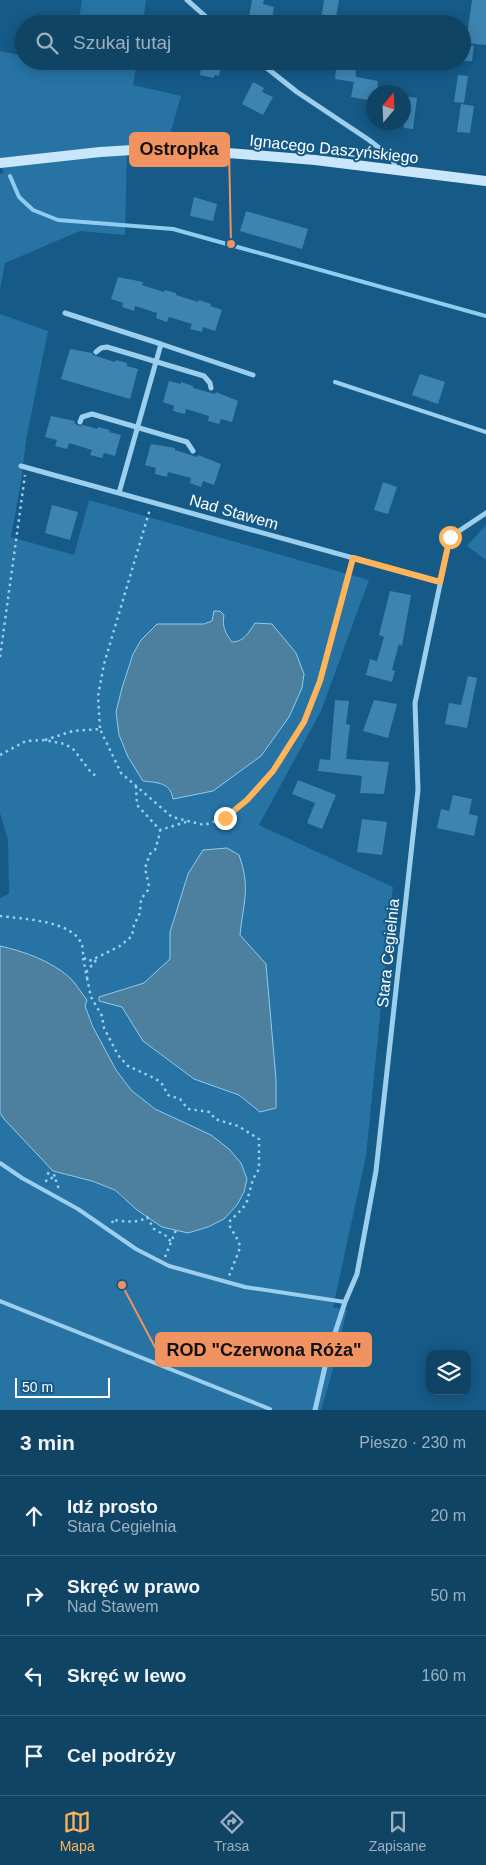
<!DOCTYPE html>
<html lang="pl">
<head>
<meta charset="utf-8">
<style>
	body { margin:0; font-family:Helvetica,sans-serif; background:#194b6b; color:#f1f3f6 }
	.controls { position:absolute; right:15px; bottom:15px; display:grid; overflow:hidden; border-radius:10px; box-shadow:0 2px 12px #0003 }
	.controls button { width:45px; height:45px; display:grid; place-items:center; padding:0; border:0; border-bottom:1px solid #305c79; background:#104465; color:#f1f3f6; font:25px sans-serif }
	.compass { position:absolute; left:366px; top:85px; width:45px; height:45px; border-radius:50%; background:#104465; box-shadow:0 2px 12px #0003; rotate:19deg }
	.scale { position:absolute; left:15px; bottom:12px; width:95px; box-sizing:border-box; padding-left:5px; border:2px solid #fff; border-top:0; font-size:14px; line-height:18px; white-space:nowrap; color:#fff; -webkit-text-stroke:4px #165a87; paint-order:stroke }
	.stop { position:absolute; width:15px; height:15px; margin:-11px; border:4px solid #ffb459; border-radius:50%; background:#fff }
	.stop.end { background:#ffb459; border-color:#fff; box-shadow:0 1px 5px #0008 }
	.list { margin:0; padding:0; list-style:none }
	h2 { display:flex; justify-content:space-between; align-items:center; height:65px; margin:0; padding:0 20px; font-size:21px }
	h2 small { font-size:16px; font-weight:400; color:#9cb0bf }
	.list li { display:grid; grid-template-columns:32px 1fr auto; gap:15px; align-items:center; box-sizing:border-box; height:80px; padding:0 20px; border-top:1px solid #305c79 }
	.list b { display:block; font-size:19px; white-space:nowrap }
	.list p { margin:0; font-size:16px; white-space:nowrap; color:#9cb0bf }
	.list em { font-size:16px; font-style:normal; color:#9cb0bf }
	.icon { flex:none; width:28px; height:28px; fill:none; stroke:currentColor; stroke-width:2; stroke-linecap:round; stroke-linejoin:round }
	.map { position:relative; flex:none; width:486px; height:1410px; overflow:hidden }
	.search { position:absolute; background:#104465; box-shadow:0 2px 12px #0003; left:15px; right:15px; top:15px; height:55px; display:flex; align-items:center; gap:12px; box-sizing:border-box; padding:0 18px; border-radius:28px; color:#9cb0bf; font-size:19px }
	.sheet { height:385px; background:#104465 }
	nav { display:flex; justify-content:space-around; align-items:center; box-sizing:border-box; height:70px; border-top:1px solid #305c79; background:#104465; font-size:14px; color:#9cb0bf }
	nav a { display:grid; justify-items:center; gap:2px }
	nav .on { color:#ffb459 }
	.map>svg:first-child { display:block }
</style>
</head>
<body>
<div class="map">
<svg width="486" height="1410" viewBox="0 0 486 1410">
	<rect width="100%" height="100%" fill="#165a87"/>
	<path fill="#2673a4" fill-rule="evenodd" d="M82,0H146L143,24H78Z
		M0,51L24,56V61H53L71,64L72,61H137L133,85L181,96L166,148L127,151L125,235L80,231L5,263L0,290V174L4,173L0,164Z
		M0,314L48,331L26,440L21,482L11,537L74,555L89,500L369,580L321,711L259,825L393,887L366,1156L333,1307L347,1310L330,1380L321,1410H0V1113L22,1135L92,1181L115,1190L124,1200L211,1135L155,1109L131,1090L116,1070L101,1043L85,1006L11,948L0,946V898L9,894L8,840L0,813ZM214,611C222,621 225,631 232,642C244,642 249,632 255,623L222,783L213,791L173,799C169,782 159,783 143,781L119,735L116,712L122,688L133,654L141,640L157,624H204L212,621ZM188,875L241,920L240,935L266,965L260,1112L239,1095L194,1079L143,1041L122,1006L99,997L144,983L170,959V932Z
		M486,525V560L467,546Z"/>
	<path fill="#4d7f9f" stroke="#8eccf1" d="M214,611H220L224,615C222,626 225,633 232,642C244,642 249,632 255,623L272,624L296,653L304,674L302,688L289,717L261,756L213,791L173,799C170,782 158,783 143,781L128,757L119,735L116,712L122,688L133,654L141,640L157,624H204L212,621Z
		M227,848L239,855C251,888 243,903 240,935L266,964L276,1079V1108L260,1112L239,1095L194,1079L143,1041L122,1007L99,1001V997L144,983L170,959V932L188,874L203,850Z
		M0,946C23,951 51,961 69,977C76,983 81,993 87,1000L85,1006L93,1027L116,1070L131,1090L155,1109L211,1135L229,1149L241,1163L247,1179L244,1192L237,1205L224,1219L208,1227L188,1233L162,1227L137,1210L115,1190L92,1181L53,1171L4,1119L0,1113Z"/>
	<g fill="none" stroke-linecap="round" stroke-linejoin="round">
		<path stroke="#8eccf1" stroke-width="4" d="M10,176L19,197L33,210L58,220L173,229L486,316"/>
	</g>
	<path fill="#3e84b0" d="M252,0H264L263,4L274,7L271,24H248Z
		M324,0H339L335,23L321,20Z
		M472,0H486V45L466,43Z
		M464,45L474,46L472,61H462Z
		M202,61H222L219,76L214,75V78L200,75Z
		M337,61H355L356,77L378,81L377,92H374V101L351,97L354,82L335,79Z
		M458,75L468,76L464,103L454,102Z
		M253,82L264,88L262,92L273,97L263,115L242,104Z
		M404,96L417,98L413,129L404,128Z
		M461,104L474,106L470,133L457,132Z
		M194,197L217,204L213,221L190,216Z
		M246,211L308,229L302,249L240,231Z
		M118,277L143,282L142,285L164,292L165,290L176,293V295L198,302L199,300L211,304L210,306L222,310L215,331L203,327L202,332L190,329L192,324L169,317L167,322L156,318L157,313L135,306L134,311L122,307L123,303L111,299Z
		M70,349L92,353L93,355L115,362L116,360L127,363V366L138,369L130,399L61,379Z
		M420,374L445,382L438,404L412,395Z
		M169,381L181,384V382L193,386V388L215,394L216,392L238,401L232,422L221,419L219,424L208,421L209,416L186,409L185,414L173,411L174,406L163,402Z
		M51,416L75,421L74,423L79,426L83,425L97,429L98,427L110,430L109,432L121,435L115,456L104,453L102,458L90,455L92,450L69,443L67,449L55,446L57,440L45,437Z
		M151,444L175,448V450L197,457L198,455L221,464L214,485L203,481L201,487L190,483L191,478L168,472L167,477L155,474L156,468L145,465Z
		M383,482L397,487L388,514L374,510Z
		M52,505L78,512L70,540L45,533Z
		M390,591L411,595L402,646L399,644L392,670L395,671L392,682L366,675L370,659L377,661L384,637L379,635Z
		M468,676L477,678L467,728L445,724L449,703L461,705Z
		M335,700L349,701L346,724L350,725L346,759L389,762L384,794L360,793L362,776L318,771L320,759L330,760Z
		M374,700L397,704L388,738L363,731Z
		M298,780L336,795L322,829L307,823L315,803L292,794Z
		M453,795L472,799L469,814L478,816L474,836L437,828L441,809L449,811Z
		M362,819L387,822L382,855L357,852Z"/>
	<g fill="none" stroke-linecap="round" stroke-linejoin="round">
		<path stroke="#9cceee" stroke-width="2.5" stroke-dasharray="2.5 4" stroke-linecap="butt" d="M0,657L25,475
			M100,728L98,696L104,664L150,509
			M45,740L73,731L100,729L121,773L172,817L204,825L225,818L247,800L273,771L304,723L320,681L351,566
			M0,755L26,741L45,740L65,744L74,750L90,771L98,778
			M136,786L137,805L160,830L189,821
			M0,916C22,919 73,920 82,945C83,948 83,953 83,957L88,961L92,960L120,946L132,936L134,925L140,913L141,899L148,890L149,886L145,868L150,854L155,850L160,833V830
			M83,958L87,978V971L97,959
			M87,978L91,997L102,1016L104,1028L118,1055L128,1066L156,1079L162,1084L168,1095L180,1099L188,1109L210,1112L215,1119L238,1126L259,1139V1169L253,1179L247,1201L243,1208L230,1221L229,1225L239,1242L240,1248L229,1276
			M47,1173L56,1176V1183L60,1190
			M45,1181L50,1180L54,1175
			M113,1223L112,1220C124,1221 137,1224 147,1217L154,1229L168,1237L171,1243
			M165,1257L176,1230"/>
		<path stroke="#9cceee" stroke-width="4" d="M335,382L486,432
			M0,1163L22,1178L78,1209L136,1249L169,1266L245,1287L345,1302
			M0,1301L270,1409"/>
		<path stroke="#9cceee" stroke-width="5" d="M187,0L214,24
			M258,61L297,92L369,140L392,158L396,169
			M65,313L161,344
			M96,352L101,348L107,347L204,376L210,383L211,388
			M80,422L82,417L92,414L187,442L193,451
			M21,466L440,582
			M119,493L161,344L253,375
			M315,1410L327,1358L345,1302L357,1274L376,1171L418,790L415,703L450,537L486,513"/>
		<path stroke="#c9e6fa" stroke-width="10" d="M0,163L100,152L166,148L315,160L486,181"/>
	</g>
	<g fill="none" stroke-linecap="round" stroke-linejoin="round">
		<path stroke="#ffb459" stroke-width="6" d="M225,818L247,800L273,771L304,722L320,681L353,558L440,582L450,537"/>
	</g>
	<g text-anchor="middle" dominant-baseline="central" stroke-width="4" stroke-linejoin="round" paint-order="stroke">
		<g font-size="16" fill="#fff" stroke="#165a87">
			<text transform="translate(334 149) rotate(6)">Ignacego Daszyńskiego</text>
			<text transform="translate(234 512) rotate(16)">Nad Stawem</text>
			<text transform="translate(388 953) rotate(-84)">Stara Cegielnia</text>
		</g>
	</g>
	<path fill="none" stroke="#f09361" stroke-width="2" d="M231 244L229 149M122 1285L156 1349"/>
	<g fill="#f09361" stroke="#165a87" stroke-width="2">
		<circle cx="231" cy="244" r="5"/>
		<circle cx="122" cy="1285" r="5"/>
	</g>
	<g fill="#f09361" stroke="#f09361" stroke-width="2">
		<rect x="130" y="133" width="99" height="33" rx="5"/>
		<rect x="156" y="1333" width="215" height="33" rx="5"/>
	</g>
	<g font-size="18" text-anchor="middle" font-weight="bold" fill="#111">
		<text x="179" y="155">Ostropka</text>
		<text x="264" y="1356">ROD "Czerwona Róża"</text>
	</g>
</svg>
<div class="controls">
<button><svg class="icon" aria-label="layers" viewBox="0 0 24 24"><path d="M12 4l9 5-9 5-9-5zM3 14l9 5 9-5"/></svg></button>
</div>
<svg class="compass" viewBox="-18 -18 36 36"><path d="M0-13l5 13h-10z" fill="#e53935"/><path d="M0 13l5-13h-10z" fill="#9cb0bf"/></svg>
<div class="scale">50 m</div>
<div class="stop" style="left:450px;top:537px"></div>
<div class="stop end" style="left:225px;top:818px"></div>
<div class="search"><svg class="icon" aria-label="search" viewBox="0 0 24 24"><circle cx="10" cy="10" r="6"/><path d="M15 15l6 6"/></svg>Szukaj tutaj</div>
</div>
<section class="sheet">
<h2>3 min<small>Pieszo · 230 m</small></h2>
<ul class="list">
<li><svg class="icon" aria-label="ahead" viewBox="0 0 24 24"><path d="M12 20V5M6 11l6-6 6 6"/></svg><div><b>Idź prosto</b><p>Stara Cegielnia</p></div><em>20 m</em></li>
<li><svg class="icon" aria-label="right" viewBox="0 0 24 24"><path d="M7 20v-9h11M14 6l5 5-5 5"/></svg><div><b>Skręć w prawo</b><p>Nad Stawem</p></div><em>50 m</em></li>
<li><svg class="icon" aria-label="left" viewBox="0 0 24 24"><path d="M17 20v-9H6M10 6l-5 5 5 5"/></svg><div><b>Skręć w lewo</b></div><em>160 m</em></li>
<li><svg class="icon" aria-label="arrive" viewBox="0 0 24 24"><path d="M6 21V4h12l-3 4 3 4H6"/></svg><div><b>Cel podróży</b></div></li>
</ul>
</section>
<nav>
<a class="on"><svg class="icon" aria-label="map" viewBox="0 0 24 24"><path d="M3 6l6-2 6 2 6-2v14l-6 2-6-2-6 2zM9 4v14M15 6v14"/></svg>Mapa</a>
<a><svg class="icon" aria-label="directions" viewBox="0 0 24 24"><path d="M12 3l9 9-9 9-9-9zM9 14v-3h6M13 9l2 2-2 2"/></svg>Trasa</a>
<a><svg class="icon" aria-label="saved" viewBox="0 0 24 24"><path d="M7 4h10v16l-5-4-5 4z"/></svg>Zapisane</a>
</nav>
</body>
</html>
